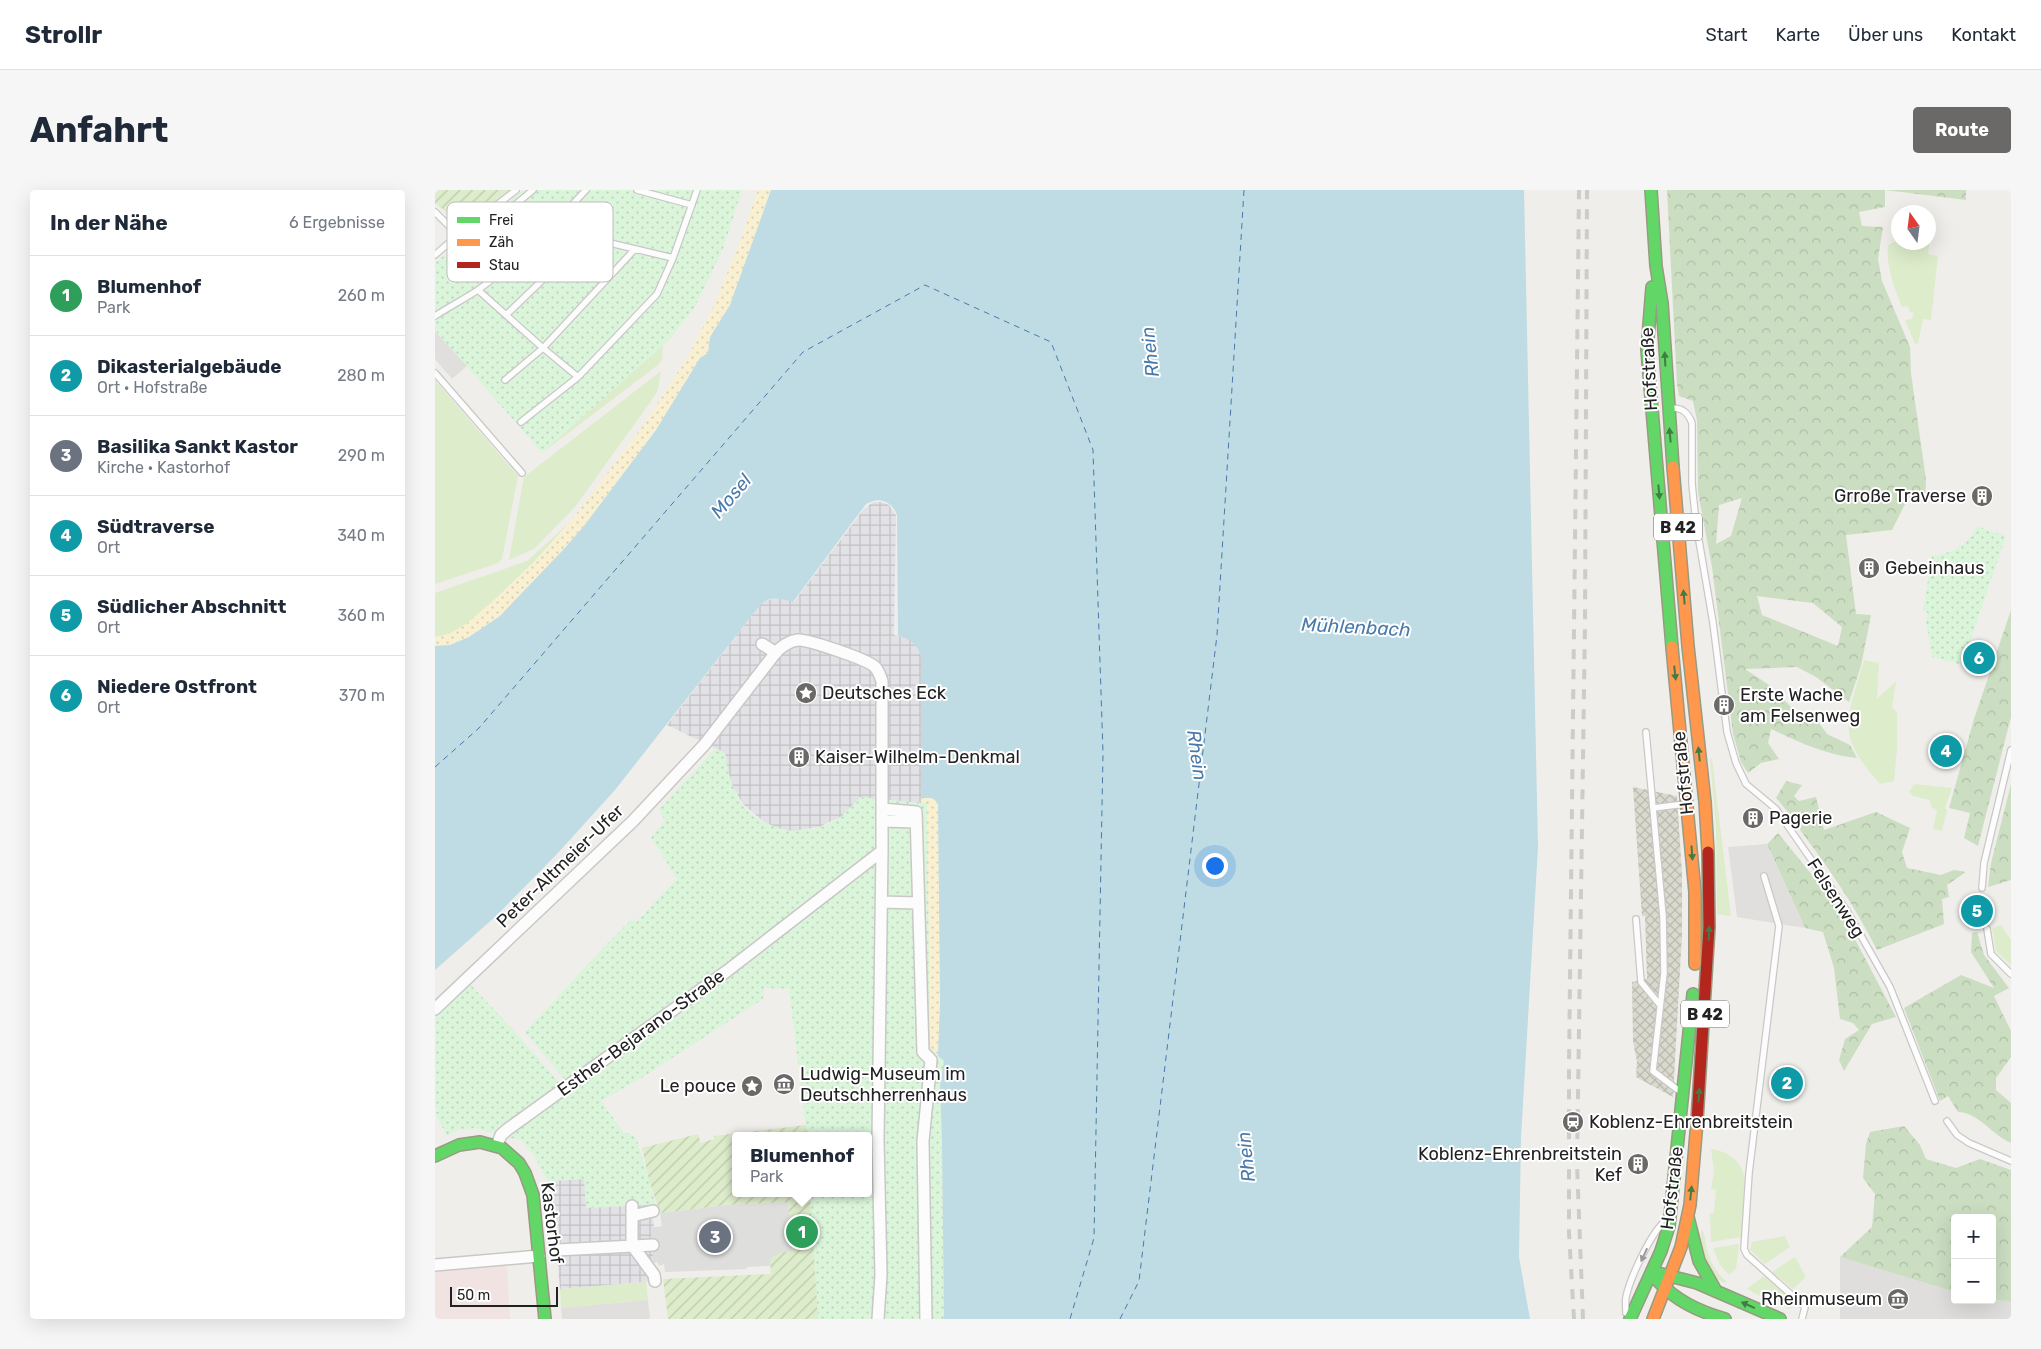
<!DOCTYPE html>
<html lang="de">
<head>
<meta charset="utf-8">
<style>
	body { margin:0; font-family:Rubik,sans-serif; background:#f6f6f7; color:#1f2937 }
	.controls { position:absolute; right:15px; bottom:15px; display:grid; overflow:hidden; border-radius:5px; box-shadow:0 5px 20px #0002 }
	.controls button { width:45px; height:45px; display:grid; place-items:center; padding:0; border:0; border-bottom:1px solid #e0e1e3; background:#fff; color:#1f2937; font:25px sans-serif }
	.compass { position:absolute; left:1456px; top:15px; width:45px; height:45px; border-radius:50%; background:#fff; box-shadow:0 5px 20px #0002; rotate:346deg }
	.scale { position:absolute; left:15px; bottom:12px; width:108px; box-sizing:border-box; padding-left:5px; border:2px solid #222; border-top:0; font-size:14px; line-height:18px; white-space:nowrap; color:#222; -webkit-text-stroke:4px #fff; paint-order:stroke }
	.you { position:absolute; left:779px; top:675px; width:18px; height:18px; margin:-12px; border:4px solid #fff; border-radius:50%; background:#1a73e8; box-shadow:0 0 0 8px #1a73e833 }
	.badge { display:grid; place-items:center; width:32px; height:32px; border-radius:50%; background:#6a6968; color:#fff; font-size:16px; font-weight:700 }
	.pin { position:absolute; translate:-50% -50%; border:2px solid #fff; box-shadow:0 1px 5px #0006 }
	.popup { position:absolute; left:297px; top:942px; width:140px; height:65px; box-sizing:border-box; display:grid; place-content:center; border-radius:5px; background:#fff; filter:drop-shadow(0 1px 4px #0005); font-size:16px; white-space:nowrap; color:#747a83 }
	.popup b { font-size:19px; color:#1f2937 }
	.popup::after { content:''; position:absolute; left:50%; top:100%; margin-left:-10px; border:10px solid transparent; border-top-color:#fff }
	.list { margin:0; padding:0; list-style:none }
	h2 { display:flex; justify-content:space-between; align-items:center; height:65px; margin:0; padding:0 20px; font-size:21px }
	h2 small { font-size:16px; font-weight:400; color:#747a83 }
	.list li { display:grid; grid-template-columns:32px 1fr auto; gap:15px; align-items:center; box-sizing:border-box; height:80px; padding:0 20px; border-top:1px solid #e0e1e3 }
	.list b { display:block; font-size:19px; white-space:nowrap }
	.list p { margin:0; font-size:16px; white-space:nowrap; color:#747a83 }
	.list em { font-size:16px; font-style:normal; color:#747a83 }
	.map { position:relative; flex:none; width:1576px; height:1129px; overflow:hidden; border-radius:5px }
	header { display:flex; align-items:center; gap:30px; box-sizing:border-box; height:70px; padding:0 25px; background:#fff; border-bottom:1px solid #e0e1e3 }
	header strong { font-size:24px }
	nav { display:flex; gap:28px; margin-inline-start:auto; font-size:18px }
	.intro { display:flex; align-items:center; justify-content:space-between; box-sizing:border-box; height:120px; padding:0 30px }
	h1 { margin:0; font-size:35px }
	.button { padding:12px 22px; border-radius:5px; background:#6a6968; color:#fff; font-size:18px; font-weight:700 }
	main { display:flex; gap:30px; padding:0 30px }
	aside { flex:1; background:#fff; border-radius:5px; box-shadow:0 5px 20px #0002 }
	.map>svg:first-child { display:block }
</style>
</head>
<body>
<header>
<strong>Strollr</strong>
<nav><a>Start</a><a>Karte</a><a>Über uns</a><a>Kontakt</a></nav>
</header>
<div class="intro"><h1>Anfahrt</h1><a class="button">Route</a></div>
<main>
<aside>
<h2>In der Nähe<small>6 Ergebnisse</small></h2>
<ul class="list">
<li><span class="badge" style="background:#2e9e5b">1</span><div><b>Blumenhof</b><p>Park</p></div><em>260 m</em></li>
<li><span class="badge" style="background:#0f9aa8">2</span><div><b>Dikasterialgebäude</b><p>Ort · Hofstraße</p></div><em>280 m</em></li>
<li><span class="badge" style="background:#6b7280">3</span><div><b>Basilika Sankt Kastor</b><p>Kirche · Kastorhof</p></div><em>290 m</em></li>
<li><span class="badge" style="background:#0f9aa8">4</span><div><b>Südtraverse</b><p>Ort</p></div><em>340 m</em></li>
<li><span class="badge" style="background:#0f9aa8">5</span><div><b>Südlicher Abschnitt</b><p>Ort</p></div><em>360 m</em></li>
<li><span class="badge" style="background:#0f9aa8">6</span><div><b>Niedere Ostfront</b><p>Ort</p></div><em>370 m</em></li>
</ul>
</aside>
<div class="map">
<svg width="1576" height="1129" viewBox="0 0 1576 1129">
	<defs>
		<pattern id="construction-cross-hatch" width="8" height="8" patternUnits="userSpaceOnUse" patternTransform="scale(1.25)"><rect width="8" height="8" fill="#d9d9cd"/><path d="M0 0l8 8M0 8l8-8" fill="none" stroke="#babab0"/></pattern>
		<pattern id="forest-crowns" width="20" height="18" patternUnits="userSpaceOnUse" patternTransform="scale(1.25)"><rect width="20" height="18" fill="#cbdec1"/><path d="M2 6a3 3 0 1 1 6 0M12 15a3 3 0 1 1 6 0" fill="none" stroke="#aebea6"/></pattern>
		<pattern id="sand-dots" width="8" height="8" patternUnits="userSpaceOnUse" patternTransform="scale(1.25)"><rect width="8" height="8" fill="#f8f0d0"/><path d="M2 2h.1M6 6h.1" fill="none" stroke="#d4ceb2" stroke-width="1.8" stroke-linecap="round"/></pattern>
		<pattern id="park-dots" width="8" height="8" patternUnits="userSpaceOnUse" patternTransform="scale(1.25)"><rect width="8" height="8" fill="#daf5da"/><path d="M2 2h.1M6 6h.1" fill="none" stroke="#bbd2bb" stroke-width="1.8" stroke-linecap="round"/></pattern>
		<pattern id="garden-furrows" width="10" height="10" patternUnits="userSpaceOnUse" patternTransform="scale(1.25)"><rect width="10" height="10" fill="#ddeccb"/><path d="M-1 1l2-2M0 10L10 0M9 11l2-2" fill="none" stroke="#bdcaae"/></pattern>
		<pattern id="plaza-grid" width="8" height="8" patternUnits="userSpaceOnUse" patternTransform="scale(1.25)"><rect width="8" height="8" fill="#e2e1e5"/><path d="M0 4h8M4 0v8" fill="none" stroke="#c2c1c4"/></pattern>
	</defs>
	<rect width="100%" height="100%" fill="#f0eeeb"/>
	<path fill="#dfdedc" d="M1405,1067L1520,1102V1110L1576,1111V1129H1405Z"/>
	<path fill="#f1e3e1" d="M68,1073L72,1077L75,1129H0V1079Z"/>
	<path fill="#dededc" d="M353,1011L358,1075L312,1077L311,1079L230,1082L229,1074L224,1076L222,1072L218,1073L216,1038L227,1036L225,1023L291,1015Z"/>
	<path fill="url(#construction-cross-hatch)" d="M1198,597L1242,606L1247,684V744L1238,907L1201,887L1202,872L1198,851L1197,792L1212,789L1210,726H1207Z"/>
	<path fill="#ddeccb" d="M1494,41H1496L1493,64L1503,66L1496,130L1488,129L1483,153L1480,154L1470,130L1477,129L1479,123L1475,122L1473,116L1467,117C1459,97 1451,77 1453,55L1463,50L1464,52H1494Z
		M228,155L227,170L223,175L107,263Z
		M226,181L223,199L219,207L140,317L99,359L74,370L89,287Z
		M0,190L83,286L67,369L63,373L0,394Z
		M136,331L98,373L57,412L31,434L14,444L0,447V403L92,371Z
		M1429,470L1444,473L1442,509L1461,491L1457,517L1462,522V559L1459,591L1445,594C1432,579 1416,561 1414,541C1411,522 1424,489 1429,470Z
		M1275,569H1277L1296,726L1282,724L1281,639Z
		M1479,594L1517,598L1510,618L1512,621L1507,641L1498,639L1502,620L1496,617L1495,610L1478,606L1474,602Z
		M1566,735L1576,750V775L1561,761L1557,738Z
		M1276,959C1324,966 1309,1012 1306,1047L1276,1052L1275,1023H1279L1281,1000L1276,999L1279,981Z
		M1266,1039C1271,1044 1270,1052 1272,1059C1275,1072 1281,1082 1291,1091L1290,1093C1271,1086 1265,1058 1266,1039Z
		M1350,1046L1355,1057L1330,1074L1315,1060L1317,1052Z
		M1304,1054L1301,1079L1294,1085L1285,1075L1278,1058Z
		M1360,1067L1371,1087L1358,1099L1337,1082Z
		M1329,1086L1356,1109V1119L1338,1111L1339,1106L1327,1102L1325,1106L1312,1099Z
		M211,1092L213,1110L126,1118L125,1099Z"/>
	<path fill="url(#forest-crowns)" fill-rule="evenodd" d="M1232,0H1531V10L1450,0V17L1424,22L1427,36L1448,37L1443,69L1447,91L1475,157L1476,183L1491,290L1490,312L1472,310L1457,340L1411,345L1421,424L1436,425L1426,476L1414,512L1381,487L1362,477L1310,479L1334,495L1366,527L1377,523L1392,544L1415,555L1422,568C1391,565 1364,552 1336,539L1333,553L1344,569L1326,573L1313,583L1306,572L1298,544L1277,377L1263,302L1262,231L1258,211L1244,206L1242,194ZM1307,308L1296,346L1281,354L1284,315ZM1322,406L1378,413L1407,437L1403,456L1327,425Z
		M1576,420V527L1543,656L1529,648L1535,623L1514,618L1539,529Z
		M1351,591L1367,595L1359,606L1364,611L1381,607L1389,640L1441,622L1475,638L1467,662L1472,678L1506,685L1519,680L1531,682L1512,695L1514,707L1507,709L1509,734L1442,760C1422,720 1398,684 1371,648C1361,634 1353,621 1341,608Z
		M1576,594V690L1553,697L1556,673Z
		M1343,643L1403,717L1461,827L1437,834L1409,881L1404,870L1410,849L1424,840L1418,833L1405,829L1399,778L1388,742L1370,738L1332,654Z
		M1542,742L1549,765L1574,798L1559,806L1576,841V867L1561,888V900L1576,913V953C1557,945 1543,922 1523,922L1513,906L1505,911L1469,818L1526,785L1559,798L1536,762L1537,743Z
		M1469,936L1485,955L1491,969L1521,978L1545,969L1576,980V1111L1547,1110H1557V1028H1520V1102L1405,1067L1437,1037L1440,1004L1428,988L1431,954L1435,942Z"/>
	<path fill="url(#sand-dots)" d="M323,0H336L295,115L275,147L273,163L265,168L221,240L149,336L128,360L65,426L34,447L15,455L0,456V447L14,444L31,434L57,412L98,373L136,331L205,240L252,168L277,120L307,47Z
		M486,608H497L503,613L505,813L503,866L495,858L492,613H486Z"/>
	<path fill="url(#park-dots)" d="M88,0H307L288,59L260,117L234,150L107,263L0,140V73Z
		M1542,336L1571,346L1527,475L1497,467L1491,432L1493,423L1488,421L1497,366C1519,363 1532,355 1542,336Z
		M280,559L290,563C292,579 298,600 307,614C326,640 368,647 396,633C406,627 416,615 425,607L492,613L495,858L509,871L505,895L507,951L509,1129H383L375,1003H433V946H372L354,799L329,798L328,809L208,887L166,911L189,943H193L201,947L221,1015L151,1018L116,991L113,992L100,967L87,951L40,938L23,940L12,946L0,923L3,921L0,916V823L34,793L81,843L124,892L129,889L90,842C126,804 160,765 197,729L201,732L242,689L216,647L230,631L224,619Z"/>
	<path fill="url(#garden-furrows)" d="M0,0H75L28,36L0,13Z
		M371,935L372,946H301V1003H375L383,1129H233L228,1089L336,1084L335,1069L344,1063L357,1061L353,1012L291,1015L225,1023L214,990L207,958L263,944L266,953L279,949V946Z"/>
	<path fill="#e0dfde" d="M0,141L32,176L17,189L0,169Z
		M1332,654L1370,738L1302,727L1293,657Z
		M213,1110L215,1129H127L126,1118Z"/>
	<path fill="url(#plaza-grid)" d="M438,312H447L454,315L461,325L459,445L474,449L479,453L486,466V613L425,607L407,626L384,637L358,641L343,638L329,632L308,614L298,597L293,580L290,563L232,535L325,415L329,411L343,408L359,412L428,320Z
		M149,989L151,1018L217,1015L219,1038L216,1039L220,1091L125,1099L116,991Z"/>
	<path fill="#bfdbe3" d="M336,0H1089L1103,657L1086,948L1084,1067L1095,1129H509L507,951L505,895L509,871L503,866L505,813L503,613L497,608H486V466C481,454 476,449 463,446L462,325C457,311 444,306 431,314L358,412C346,409 335,405 325,415L180,600L122,664L60,727L0,780V456L15,455L34,447L65,426L128,360L149,336L221,240L265,168L273,163L275,147L295,115Z"/>
	<g fill="none" stroke-linecap="round" stroke-linejoin="round">
		<path stroke="#4a7aab" stroke-width="1" stroke-dasharray="6 5" stroke-linecap="butt" d="M0,577L44,538L368,162L490,95L616,152L658,260L668,563L659,1048L635,1129
			M685,1129L704,1091L782,445L809,0"/>
		<g stroke="#c9c8c7" stroke-width="8">
			<path id="lane" d="M202,0L257,15
				M0,22L23,45
				M116,39L238,68
				M0,65L23,45L81,0
				M78,71L69,29L75,19L98,0
				M43,100L108,158L143,187
				M71,125L151,48
				M0,126C14,117 29,109 43,100C83,71 118,36 151,0
				M0,183L87,283
				M70,190L108,158L200,59
				M1237,218C1248,218 1253,223 1257,233V294L1261,333L1278,433L1288,512
				M86,232L143,187L222,104L238,68L262,0
				M1289,518L1292,542L1301,573L1311,594L1341,619L1412,721L1455,797L1500,911
				M1211,542L1218,618
				M1329,686L1344,736L1314,983L1309,1059L1312,1065L1370,1117L1367,1129
				M1547,698L1549,673L1576,560
				M1201,729L1206,792L1225,815
				M1552,739L1556,764L1576,784
				M1243,900L1218,881L1229,783L1228,726L1218,618L1250,614
				M1512,931L1522,945L1534,953L1576,971
				M1191,1123C1191,1118 1190,1112 1191,1107C1195,1088 1215,1045 1229,1032"/>
		</g>
		<g stroke="#c9c8c7" stroke-width="14">
			<path id="street" d="M327,454L341,463
				M447,619L481,622L488,862L496,870L488,951L491,1129
				M447,631L481,632
				M446,712L482,713
				M0,819L198,631L270,554L342,461C348,456 354,451 363,450C372,449 434,470 440,477C444,481 445,486 447,491V661L443,951L446,1085L443,1129
				M64,950L66,945L73,939L292,781L447,661
				M197,1016V1055L219,1085L220,1091
				M197,1026L218,1021
				M122,1060L218,1055
				M0,1075L104,1066"/>
		</g>
		<g stroke="#999a82" stroke-width="14">
			<path id="fast" d="M1216,0L1221,76L1227,113L1238,277
				M1217,97L1212,160L1237,457
				M0,966L24,955L45,952L67,958L84,973L90,983L98,1005L110,1129
				M1253,1027L1264,1071L1281,1101
				M1223,1083L1262,1093L1345,1129
				M1222,1090C1241,1111 1263,1121 1290,1129
				M1195,1129L1226,1061L1234,1036L1258,804"/>
		</g>
		<g stroke="#999a82" stroke-width="14">
			<path id="slow" d="M1238,277L1253,456L1270,612L1273,662
				M1237,457L1260,702V774
				M1218,1129L1246,1057L1255,1015L1262,931"/>
		</g>
		<g stroke="#999a82" stroke-width="14">
			<path id="jam" d="M1262,931L1274,737L1273,662"/>
		</g>
		<use href="#lane" stroke="#fdfcfc" stroke-width="5.5"/>
		<use href="#street" stroke="#fdfcfc" stroke-width="11"/>
		<use href="#fast" stroke="#63d668" stroke-width="11"/>
		<use href="#slow" stroke="#ff974d" stroke-width="11"/>
		<use href="#jam" stroke="#b3261e" stroke-width="11"/>
		<path stroke="#ccc" stroke-width="4" stroke-dasharray="10 10" stroke-linecap="butt" d="M1139,1129L1134,1043V877L1144,0
			M1148,1129L1142,974L1150,433L1152,0"/>
	</g>
	<defs><path id="oneway-solid" d="M-6-.8H1V-3.2L6.5 0L1 3.2V.8H-6Z" transform="scale(1.25)"/></defs>
	<g fill="#427c45">
		<use href="#oneway-solid" transform="translate(1230 169) rotate(-93)"/>
		<use href="#oneway-solid" transform="translate(1235 245) rotate(-95)"/>
		<use href="#oneway-solid" transform="translate(1224 302) rotate(85)"/>
		<use href="#oneway-solid" transform="translate(1249 407) rotate(-95)"/>
		<use href="#oneway-solid" transform="translate(1240 483) rotate(84)"/>
		<use href="#oneway-solid" transform="translate(1264 564) rotate(-96)"/>
		<use href="#oneway-solid" transform="translate(1257 663) rotate(86)"/>
		<use href="#oneway-solid" transform="translate(1274 743) rotate(-88)"/>
		<use href="#oneway-solid" transform="translate(1264 905) rotate(-86)"/>
		<use href="#oneway-solid" transform="translate(1256 1003) rotate(-84)"/>
		<use href="#oneway-solid" transform="translate(1313 1115) rotate(-156)"/>
	</g>
	<use fill="#9a9a9a" href="#oneway-solid" transform="translate(1209 1065) rotate(115)"/>
	<defs>
		<g id="building-disc" transform="scale(1.125)"><circle r="9.5" fill="#6a6968" stroke="#fff"/><path d="M-4-6H4V6H1V3H-1V6H-4ZM-2.5-4.3h1.7v1.8h-1.7ZM.8-4.3h1.7v1.8H.8ZM-2.5-1h1.7V.8h-1.7ZM.8-1h1.7V.8H.8Z" fill="#fff"/></g>
		<g id="sight-disc" transform="scale(1.125)"><circle r="9.5" fill="#6a6968" stroke="#fff"/><path d="M0-6L1.8-2.2L6-1.7L2.9 1.2L3.7 5.4L0 3.3L-3.7 5.4L-2.9 1.2L-6-1.7L-1.8-2.2Z" fill="#fff"/></g>
		<g id="museum-disc" transform="scale(1.125)"><circle r="9.5" fill="#6a6968" stroke="#fff"/><path d="M0-6L6-3V-2H-6V-3ZM-5-1h2V3h-2ZM-1-1h2V3h-2ZM3-1h2V3H3ZM-6 4H6V6H-6Z" fill="#fff"/></g>
		<g id="station-disc" transform="scale(1.125)"><circle r="9.5" fill="#6a6968" stroke="#fff"/><path d="M-3-6H3Q5-6 5-4V2Q5 4 3 4L4.5 6H3L1.5 4h-3L-3 6H-4.5L-3 4Q-5 4-5 2V-4Q-5-6-3-6ZM-3.5-4v3h7v-3ZM-3.5 1v1.5H-2V1ZM2 1v1.5H3.5V1Z" fill="#fff"/></g>
	</defs>
	<g fill-rule="evenodd">
		<use href="#building-disc" x="1547" y="306"/>
		<use href="#building-disc" x="1434" y="378"/>
		<use href="#sight-disc" x="371" y="503"/>
		<use href="#building-disc" x="1289" y="515"/>
		<use href="#building-disc" x="364" y="567"/>
		<use href="#building-disc" x="1318" y="628"/>
		<use href="#museum-disc" x="349" y="894"/>
		<use href="#sight-disc" x="317" y="896"/>
		<use href="#station-disc" x="1138" y="932"/>
		<use href="#building-disc" x="1203" y="974"/>
		<use href="#museum-disc" x="1463" y="1109"/>
	</g>
	<g text-anchor="middle" dominant-baseline="central" stroke-width="4" stroke-linejoin="round" paint-order="stroke">
		<g fill="#fff" stroke="#646464" stroke-width="1">
			<rect x="1219" y="323.5" width="48" height="27" rx="4"/>
			<rect x="1246" y="810.5" width="48" height="27" rx="4"/>
		</g>
		<g font-size="16" font-weight="bold" fill="#222">
			<text x="1243" y="337">B 42</text>
			<text x="1270" y="824">B 42</text>
		</g>
		<g font-size="18" fill="#222" stroke="#fff">
			<text transform="translate(1214 179) rotate(-93)">Hofstraße</text>
			<text transform="translate(1248 583) rotate(-96)">Hofstraße</text>
			<text transform="translate(125 676) rotate(-44)">Peter-Altmeier-Ufer</text>
			<text transform="translate(1401 708) rotate(57)">Felsenweg</text>
			<text transform="translate(206 843) rotate(-36)">Esther-Bejarano-Straße</text>
			<text transform="translate(1237 998) rotate(-83)">Hofstraße</text>
			<text transform="translate(117 1033) rotate(83)">Kastorhof</text>
		</g>
		<g font-size="18" fill="#222" stroke="#fff" text-anchor="start">
			<text x="1531" y="306" text-anchor="end">Grroße Traverse</text>
			<text x="1450" y="378">Gebeinhaus</text>
			<text x="387" y="503">Deutsches Eck</text>
			<text x="1305" y="505">Erste Wache<tspan x="1305" dy="21">am Felsenweg</tspan></text>
			<text x="380" y="567">Kaiser-Wilhelm-Denkmal</text>
			<text x="1334" y="628">Pagerie</text>
			<text x="365" y="884">Ludwig-Museum im<tspan x="365" dy="21">Deutschherrenhaus</tspan></text>
			<text x="301" y="896" text-anchor="end">Le pouce</text>
			<text x="1154" y="932">Koblenz-Ehrenbreitstein</text>
			<text x="1187" y="964" text-anchor="end">Koblenz-Ehrenbreitstein<tspan x="1187" dy="21">Kef</tspan></text>
			<text x="1447" y="1109" text-anchor="end">Rheinmuseum</text>
		</g>
		<g font-size="19" font-style="italic" fill="#4a7aab" stroke="#fff">
			<text transform="translate(715 162) rotate(-96)">Rhein</text>
			<text transform="translate(296 306) rotate(-49)">Mosel</text>
			<text transform="translate(921 437) rotate(3)">Mühlenbach</text>
			<text transform="translate(762 565) rotate(82)">Rhein</text>
			<text transform="translate(811 967) rotate(-96)">Rhein</text>
		</g>
	</g>
	<rect x="12" y="12" width="166" height="80" rx="8" fill="#fff" stroke="#bdbdbd" stroke-width="1"/>
	<rect x="22" y="27" width="23" height="6" fill="#63d668"/>
	<rect x="22" y="49" width="23" height="7" fill="#ff974d"/>
	<rect x="22" y="72" width="23" height="6" fill="#b3261e"/>
	<g font-size="14" fill="#222">
		<text x="54" y="35">Frei</text>
		<text x="54" y="57">Zäh</text>
		<text x="54" y="80">Stau</text>
	</g>
</svg>
<div class="controls">
<button>+</button>
<button>−</button>
</div>
<svg class="compass" viewBox="-18 -18 36 36"><path d="M0-13l5 13h-10z" fill="#e53935"/><path d="M0 13l5-13h-10z" fill="#747a83"/></svg>
<div class="scale">50 m</div>
<div class="you"></div>
<div class="pin badge" style="left:367px;top:1042px;background:#2e9e5b">1</div>
<div class="popup"><b>Blumenhof</b>Park</div>
<div class="pin badge" style="left:1352px;top:893px;background:#0f9aa8">2</div>
<div class="pin badge" style="left:280px;top:1047px;background:#6b7280">3</div>
<div class="pin badge" style="left:1511px;top:561px;background:#0f9aa8">4</div>
<div class="pin badge" style="left:1542px;top:721px;background:#0f9aa8">5</div>
<div class="pin badge" style="left:1544px;top:468px;background:#0f9aa8">6</div>
</div>
</main>
</body>
</html>
